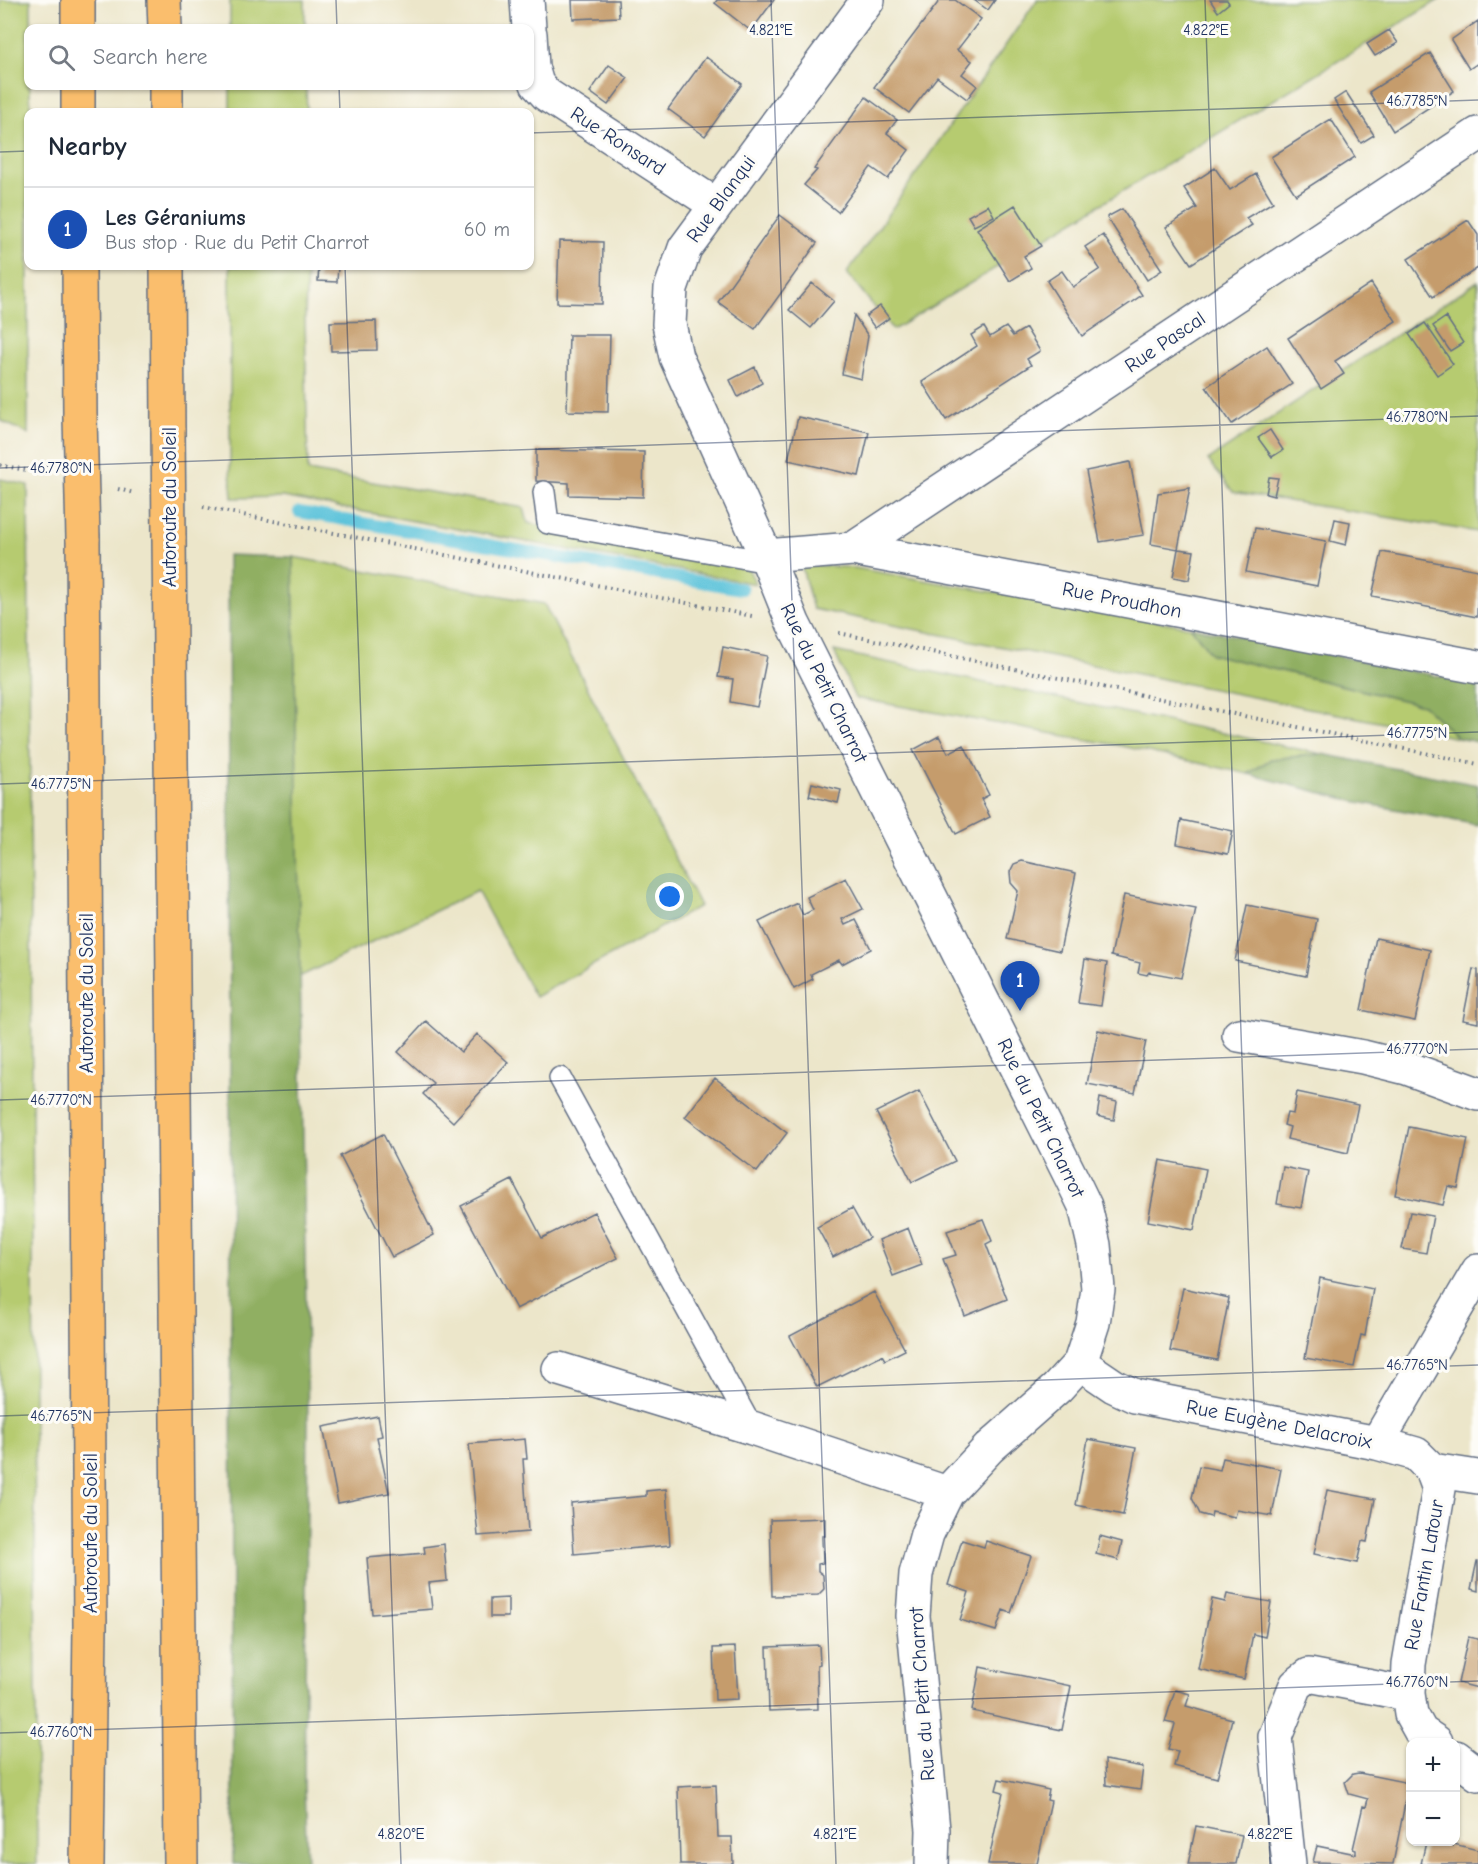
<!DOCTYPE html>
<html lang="en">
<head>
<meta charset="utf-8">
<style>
	body { margin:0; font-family:"Comic Neue",sans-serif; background:#f6f6f7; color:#1f2937 }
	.controls { position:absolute; right:18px; bottom:18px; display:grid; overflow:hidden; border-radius:12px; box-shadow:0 2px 4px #0004 }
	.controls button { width:54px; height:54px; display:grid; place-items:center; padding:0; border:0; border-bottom:2px solid #e0e1e3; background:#fff; color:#1f2937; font:30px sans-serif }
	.you { position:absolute; left:670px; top:897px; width:21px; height:21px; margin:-15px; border:4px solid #fff; border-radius:50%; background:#1a73e8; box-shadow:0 0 0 9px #1a73e833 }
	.badge { display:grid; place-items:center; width:39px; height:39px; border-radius:50%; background:#ea580c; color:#fff; font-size:20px; font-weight:700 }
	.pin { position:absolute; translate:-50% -50px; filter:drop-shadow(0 2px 3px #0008) }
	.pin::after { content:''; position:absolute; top:32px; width:21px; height:18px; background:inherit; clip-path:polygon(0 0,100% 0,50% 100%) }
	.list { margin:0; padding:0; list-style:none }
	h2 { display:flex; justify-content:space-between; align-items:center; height:78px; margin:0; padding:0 24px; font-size:26px }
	h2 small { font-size:20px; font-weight:400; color:#747a83 }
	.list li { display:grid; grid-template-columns:39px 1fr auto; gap:18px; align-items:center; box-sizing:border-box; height:84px; padding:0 24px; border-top:2px solid #e0e1e3 }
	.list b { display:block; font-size:22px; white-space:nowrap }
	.list p { margin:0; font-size:20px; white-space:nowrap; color:#747a83 }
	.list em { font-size:20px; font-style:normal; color:#747a83 }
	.icon { flex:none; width:33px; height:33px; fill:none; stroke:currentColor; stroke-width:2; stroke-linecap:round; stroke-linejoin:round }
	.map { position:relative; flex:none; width:1478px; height:1864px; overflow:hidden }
	.search { position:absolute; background:#fff; box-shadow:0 2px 4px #0004; left:24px; top:24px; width:510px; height:66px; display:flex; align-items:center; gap:15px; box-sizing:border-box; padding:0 21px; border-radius:12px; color:#747a83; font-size:22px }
	.panel { position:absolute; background:#fff; box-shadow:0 2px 4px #0004; left:24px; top:108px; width:510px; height:162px; border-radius:12px }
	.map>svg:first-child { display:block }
</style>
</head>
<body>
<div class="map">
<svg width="1478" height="1864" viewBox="0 0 1478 1864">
	<rect width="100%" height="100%" fill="#fdfcf7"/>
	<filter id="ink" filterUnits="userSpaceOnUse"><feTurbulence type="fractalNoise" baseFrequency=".0167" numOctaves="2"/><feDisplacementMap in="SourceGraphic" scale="12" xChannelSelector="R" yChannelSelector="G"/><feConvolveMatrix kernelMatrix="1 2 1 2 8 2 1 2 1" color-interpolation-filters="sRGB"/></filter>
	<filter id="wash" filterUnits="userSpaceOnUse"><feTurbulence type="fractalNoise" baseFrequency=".008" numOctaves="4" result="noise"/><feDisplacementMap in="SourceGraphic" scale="24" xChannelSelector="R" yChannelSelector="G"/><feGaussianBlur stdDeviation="1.35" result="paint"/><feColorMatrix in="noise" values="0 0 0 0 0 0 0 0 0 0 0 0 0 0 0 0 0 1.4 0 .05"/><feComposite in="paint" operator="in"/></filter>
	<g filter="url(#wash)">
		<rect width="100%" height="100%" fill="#ece6ca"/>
		<path fill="#b6cb6f" stroke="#687d66" stroke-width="1.5" d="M0,0H31V28H28V86H30V112H28V434L0,420Z
			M230,0H305V28H230Z
			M1037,0H1439L893,330L847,273Z
			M230,86H306L307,112H230Z
			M230,266H307L305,316L308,471L524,508L528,523L747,566L756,584L283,497L232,498L230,470Z
			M1478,281V532L1233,492L1208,460Z
			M0,479L28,485L37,1864H0Z
			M293,557L544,604L700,906L535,997L477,891L299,977Z
			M801,564L855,568L1191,627L1211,654L1423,705L1458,738L813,609Z
			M834,651L1322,754L1271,759L1248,774L1122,746L855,698Z"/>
		<path fill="#90af62" stroke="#566f60" stroke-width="1.5" d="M228,555L293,557L308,1423L304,1786L307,1864H233Z
			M1191,627L1478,684V742L1458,738L1423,705L1211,654Z
			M1322,754L1478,785V825L1353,801L1248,774L1271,759Z"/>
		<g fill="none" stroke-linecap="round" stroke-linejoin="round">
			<path stroke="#5cc3da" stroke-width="12" d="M299,512L742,589"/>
		</g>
		<g id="blocks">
			<path fill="#c59c6c" d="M572,0H618L619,17L573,19Z
				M717,0H774L751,31L715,3Z
				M940,0H955L981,19L957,50L972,61L962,74L977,86L967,99L937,77L909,113L874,87Z
				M974,0H995L988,10Z
				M1210,0H1227L1229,3L1218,12Z
				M1478,21V63L1469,69L1451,40Z
				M1389,30L1398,43L1375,56L1367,44Z
				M1430,53L1454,91L1393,131L1369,92Z
				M706,57L742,84L705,136L668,109Z
				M609,65L628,78L608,105L590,92Z
				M1346,92L1374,135L1361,143L1334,100Z
				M866,97L897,120L887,133L909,150L888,179L871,167L838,212L804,185L817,170L814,169Z
				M1331,119L1355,157L1296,195L1271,157Z
				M1215,168L1230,190L1256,174L1273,202L1246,218L1252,225L1191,264L1166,227L1197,208L1184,188Z
				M988,205L994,216L974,226L968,216Z
				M1015,205L1041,246L1024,256L1031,268L1010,281L977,229Z
				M1122,209L1162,270L1147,280L1107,217Z
				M780,215L817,243L755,329L718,302Z
				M1468,220L1478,235V268L1433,297L1408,259Z
				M1103,235L1142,295L1082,336L1047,281L1062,271L1073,287L1100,269L1085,247Z
				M559,241L603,242L602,304L557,303Z
				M319,266H338L337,282L318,281Z
				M812,283L834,301L811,328L789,310Z
				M1371,283L1396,321L1335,361L1344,374L1321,389L1288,338Z
				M880,306L889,318L875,328L866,316Z
				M854,315L868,336L861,379L842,374Z
				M1446,317L1463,343L1450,351L1433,326Z
				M376,321L377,350L331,351L330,322Z
				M1425,323L1453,364L1437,375L1409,334Z
				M984,327L990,337L1006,327L1013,336L1026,328L1040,351L1027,359L1031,365L946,420L922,382L977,346L971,335Z
				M569,335H610L608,412L567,411Z
				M1267,346L1292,384L1232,424L1206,387Z
				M755,367L762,383L738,397L730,380Z
				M798,417L869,432L859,476L788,460Z
				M1270,430L1283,450L1272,457L1258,438Z
				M536,450L644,452L643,497L569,495V483L536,481Z
				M1130,462L1144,535L1100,542L1086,471Z
				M1269,477L1278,478L1274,496L1266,494Z
				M1190,488L1178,549L1151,544L1158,493Z
				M1335,519L1350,522L1346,545L1330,541Z
				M1255,528L1326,541L1317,586L1246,572Z
				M1178,549L1194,551L1189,580L1173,577Z
				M1382,552L1478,570L1477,617L1372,596Z
				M723,647L767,656L757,707L730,702L733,679L718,677Z
				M939,736L948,753L964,745L989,795L981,799L990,817L956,834L913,750Z
				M812,783L841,790L838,803L809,796Z
				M1181,820L1233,831L1228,854L1177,844Z
				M1022,861L1076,873L1060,951L1007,939L1018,891L1011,883L1010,872L1014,864Z
				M846,878L863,909L842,919L845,925L856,920L871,949L842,964L839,960L811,974L813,979L794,989L759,922L797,903L803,915L813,910L807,897Z
				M1124,895L1196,909L1181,978L1149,972L1147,975L1138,973L1140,963L1111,956Z
				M1247,905L1317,919L1306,976L1235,961Z
				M1376,938L1430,950L1415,1021L1361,1010Z
				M1085,959L1107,963L1101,1006L1078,1003Z
				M1473,969L1478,970V1023L1463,1020Z
				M426,1021L461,1052L477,1034L508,1062L453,1122L423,1094L433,1083L398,1052Z
				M1098,1030L1146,1041L1135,1093L1087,1084Z
				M715,1078L787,1133L757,1172L685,1117Z
				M919,1091L955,1161L912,1182L876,1112Z
				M1297,1092L1358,1105L1348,1153L1287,1139L1290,1127L1284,1125L1287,1113L1293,1114Z
				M1100,1098L1117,1102L1114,1120L1097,1116Z
				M1409,1127L1468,1139L1458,1188L1448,1186L1443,1205L1395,1195Z
				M383,1134L434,1235L392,1257L340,1156Z
				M1160,1160L1206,1169L1194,1230L1148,1221Z
				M1283,1167L1308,1172L1301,1208L1277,1204Z
				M512,1180L542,1238L594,1212L618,1258L516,1309L461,1206Z
				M852,1208L869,1238L833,1257L817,1227Z
				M1410,1212L1433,1216L1426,1253L1402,1249Z
				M983,1219L992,1241L986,1244L1007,1299L965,1316L943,1259L956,1255L947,1231Z
				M908,1228L922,1265L893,1276L879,1240Z
				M1320,1278L1373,1289L1365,1336L1361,1335L1354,1367L1305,1358Z
				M1183,1288L1229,1298L1217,1360L1170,1351Z
				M874,1292L905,1350L885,1360L882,1355L817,1387L790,1336Z
				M378,1416L382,1436L377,1437L389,1493L338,1503L323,1427Z
				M525,1439L527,1459H523L528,1532L478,1536L469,1444Z
				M1088,1439L1136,1448L1123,1515L1076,1505Z
				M1223,1458L1281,1469L1272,1516L1237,1510L1235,1517L1212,1512L1211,1517L1200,1514L1192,1498L1199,1466L1220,1470Z
				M666,1489L670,1545L574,1554L571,1503L646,1496V1491Z
				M1327,1490L1375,1499L1367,1542L1362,1541L1357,1563L1314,1554Z
				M825,1518V1536H822L823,1563L818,1564V1571L823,1575L824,1589L818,1595L772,1596L770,1520Z
				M1100,1536L1122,1542L1118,1560L1096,1554Z
				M962,1540L984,1547L986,1541L1031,1556L1011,1613L1003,1610L996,1631L960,1620L969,1592L948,1585Z
				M444,1544L447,1581L429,1583L432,1609L372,1614L367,1558L425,1553L424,1547Z
				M1477,1561H1478V1591L1471,1589Z
				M1227,1594L1271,1602L1265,1637L1253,1634L1244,1679L1198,1669L1212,1599L1225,1602Z
				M508,1598V1617H490V1599Z
				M1468,1637L1478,1639V1688L1458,1683Z
				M819,1645L820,1664L817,1665L818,1709L769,1711L767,1647Z
				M735,1647L738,1699L715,1700L713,1648Z
				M980,1667L1071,1686L1062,1730L972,1711Z
				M1175,1690L1190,1694L1186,1706L1232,1719L1217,1778L1174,1766L1178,1751L1168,1749L1175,1724L1165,1722Z
				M1105,1760L1143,1767L1140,1790L1106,1785Z
				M1359,1773L1409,1783L1393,1864L1313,1862L1317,1846L1356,1854V1850L1353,1849L1363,1806L1366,1807L1368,1799L1349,1794L1345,1782L1353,1774Z
				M999,1779L1049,1790L1047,1800L1051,1801L1037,1864H988L1003,1792L996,1790Z
				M716,1785L718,1837H732L733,1864H680L678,1787Z
				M1196,1826L1242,1835L1236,1864H1188Z
				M1426,1842L1453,1846L1454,1844L1478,1850V1864H1421Z"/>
		</g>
	</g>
	<g filter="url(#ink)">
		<use href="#blocks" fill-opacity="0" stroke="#646f84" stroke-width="1.5"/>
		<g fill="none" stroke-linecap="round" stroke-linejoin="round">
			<g stroke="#646f84" stroke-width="24">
				<path id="service" d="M544,492L548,523L768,562
					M560,1078L752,1428"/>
			</g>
			<g stroke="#646f84" stroke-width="36">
				<path id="minor" d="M527,0L529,28
					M868,0L685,248L671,288L669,324L676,357L766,556L793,623L1071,1177L1085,1206L1094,1245L1098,1289L1093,1323L1080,1363L1057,1388L989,1448L947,1493L927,1534L916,1574L913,1616L933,1830L932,1864
					M530,34L532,67L537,84L547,95L716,205
					M853,549L1478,134
					M766,556L853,549L1478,667
					M1239,1035L1363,1057L1407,1068L1478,1094
					M1080,1363L1114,1386L1135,1396L1377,1443L1416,1454L1432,1470L1478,1477
					M559,1369L752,1428L947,1493
					M1377,1443L1478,1271
					M1432,1470L1439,1489L1409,1664L1408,1694L1411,1714L1421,1732L1436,1742
					M1456,1757L1478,1774
					M1289,1864L1275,1737L1296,1685L1309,1675L1408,1694"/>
			</g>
			<g stroke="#646f84" stroke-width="36">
				<path id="motorway" d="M78,0V28
					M164,0L165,28
					M78,86V112
					M166,86V112
					M79,266L80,417
					M167,266L168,431
					M169,536L181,1864
					M83,538L90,1625L87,1864"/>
			</g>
			<path stroke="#646f84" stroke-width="4" stroke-dasharray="1.5 4.5" stroke-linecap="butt" d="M0,465L46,474
				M118,489L134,493
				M203,507L752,616
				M839,633L1478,764"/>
			<use href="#service" stroke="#fff" stroke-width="21"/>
			<use href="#minor" stroke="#fff" stroke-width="33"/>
			<use href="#motorway" stroke="#fabe6d" stroke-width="33"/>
			<g stroke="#646f84" stroke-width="36" stroke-linecap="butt">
				<path id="motorway-bridge" d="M80,417L83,538
					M168,431L169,536"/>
			</g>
			<use href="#motorway-bridge" stroke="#fabe6d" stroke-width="33"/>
		</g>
	</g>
	<path fill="none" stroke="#1b2f5e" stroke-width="1.5" stroke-opacity="0.45" d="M336,0L337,28M771,0L836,1864M1205,0L1270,1864M339,86L340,112M530,133L1478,100M0,152L28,151M345,266L401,1864M0,468L1478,416M0,784L1478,732M0,1100L1478,1049M0,1416L1478,1365M0,1733L1478,1681"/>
	<g text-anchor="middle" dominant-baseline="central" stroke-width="6" stroke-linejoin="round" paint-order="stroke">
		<g font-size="20" fill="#1b2f5e" stroke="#fdfcf7">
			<text transform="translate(618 141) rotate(33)">Rue Ronsard</text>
			<text transform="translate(721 199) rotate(-54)">Rue Blanqui</text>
			<text transform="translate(1165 342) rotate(-34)">Rue Pascal</text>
			<text transform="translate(169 507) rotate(-90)">Autoroute du Soleil</text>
			<text transform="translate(1122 600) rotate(11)">Rue Proudhon</text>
			<text transform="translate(824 683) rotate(64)">Rue du Petit Charrot</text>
			<text transform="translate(86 993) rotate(-90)">Autoroute du Soleil</text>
			<text transform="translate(1041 1118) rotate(64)">Rue du Petit Charrot</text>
			<text transform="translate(1279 1424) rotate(11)">Rue Eugène Delacroix</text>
			<text transform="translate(90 1533) rotate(-90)">Autoroute du Soleil</text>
			<text transform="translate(1424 1575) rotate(-80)">Rue Fantin Latour</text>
			<text transform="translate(922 1694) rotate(-94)">Rue du Petit Charrot</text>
		</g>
	</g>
	<g font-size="15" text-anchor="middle" fill="#1b2f5e" stroke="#fdfcf7" stroke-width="6" stroke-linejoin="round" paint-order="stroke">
		<text x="771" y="35">4.821°E</text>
		<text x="1206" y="35">4.822°E</text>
		<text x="1417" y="106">46.7785°N</text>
		<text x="1417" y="422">46.7780°N</text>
		<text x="61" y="473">46.7780°N</text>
		<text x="1417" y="738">46.7775°N</text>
		<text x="61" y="789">46.7775°N</text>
		<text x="1417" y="1054">46.7770°N</text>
		<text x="61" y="1105">46.7770°N</text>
		<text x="1417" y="1370">46.7765°N</text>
		<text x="61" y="1421">46.7765°N</text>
		<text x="1417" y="1687">46.7760°N</text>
		<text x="61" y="1737">46.7760°N</text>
		<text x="401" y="1839">4.820°E</text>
		<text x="835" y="1839">4.821°E</text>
		<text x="1270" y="1839">4.822°E</text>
	</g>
</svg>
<div class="controls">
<button>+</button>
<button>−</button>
</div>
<div class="you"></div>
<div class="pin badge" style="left:1020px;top:1011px;background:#1a4fb4">1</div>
<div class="search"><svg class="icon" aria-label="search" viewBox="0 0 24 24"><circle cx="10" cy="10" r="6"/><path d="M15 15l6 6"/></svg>Search here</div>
<section class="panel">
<h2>Nearby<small></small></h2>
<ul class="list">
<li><span class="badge" style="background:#1a4fb4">1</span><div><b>Les Géraniums</b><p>Bus stop · Rue du Petit Charrot</p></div><em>60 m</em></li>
</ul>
</section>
</div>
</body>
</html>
